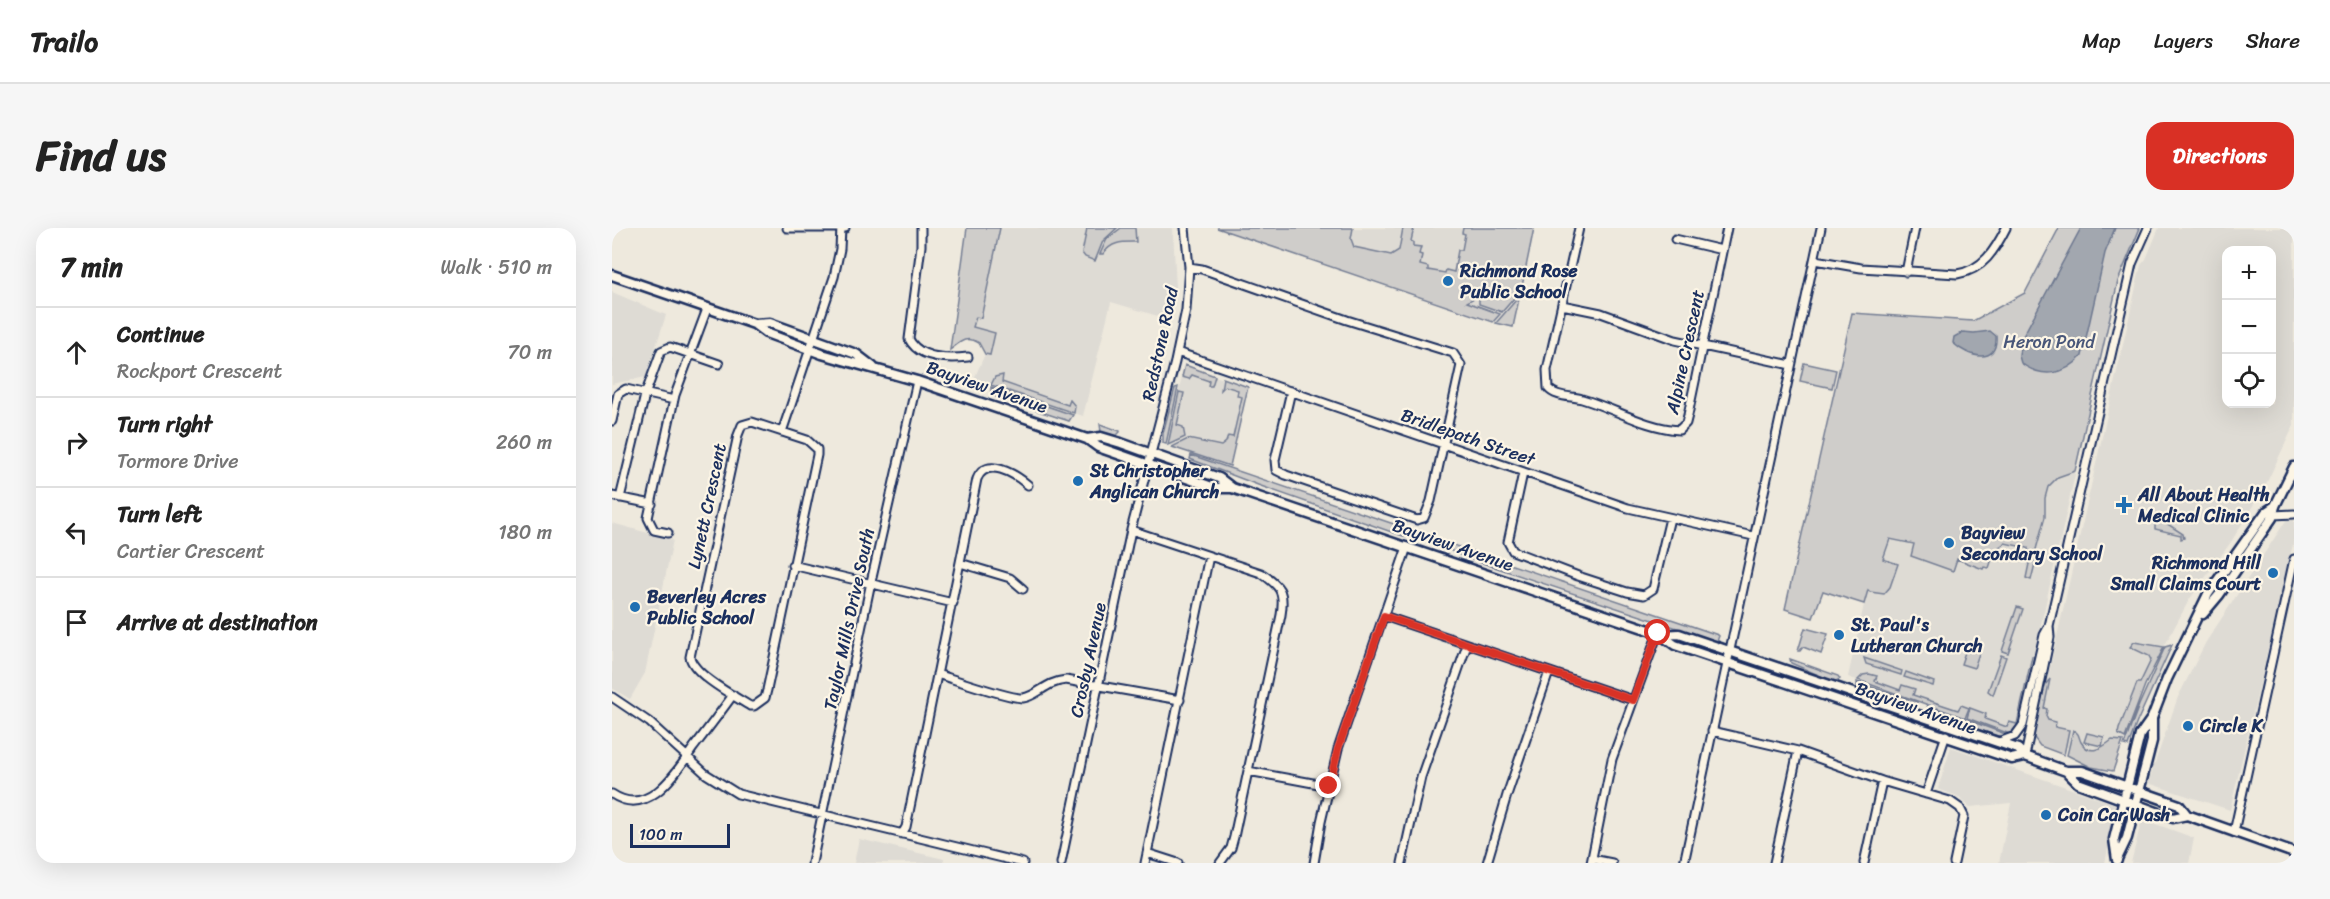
<!DOCTYPE html>
<html lang="en">
<head>
<meta charset="utf-8">
<style>
	body { margin:0; font-family:Sriracha,sans-serif; background:#f6f6f6; color:#222 }
	.controls { position:absolute; right:18px; top:18px; display:grid; overflow:hidden; border-radius:12px; box-shadow:0 6px 24px #0002 }
	.controls button { width:54px; height:54px; display:grid; place-items:center; padding:0; border:0; border-bottom:2px solid #e0e0e0; background:#fff; color:#222; font:30px sans-serif }
	.scale { position:absolute; left:18px; bottom:15px; width:100px; box-sizing:border-box; padding-left:6px; border:3px solid #1b2f5e; border-top:0; font-size:16px; line-height:21px; white-space:nowrap; color:#1b2f5e; -webkit-text-stroke:4px #fcf5e5; paint-order:stroke }
	.stop { position:absolute; width:18px; height:18px; margin:-14px; border:4px solid #d93025; border-radius:50%; background:#fff }
	.stop.end { background:#d93025; border-color:#fff; box-shadow:0 2px 6px #0008 }
	.list { margin:0; padding:0; list-style:none }
	h2 { display:flex; justify-content:space-between; align-items:center; height:78px; margin:0; padding:0 24px; font-size:26px }
	h2 small { font-size:20px; font-weight:400; color:#767676 }
	.list li { display:grid; grid-template-columns:39px 1fr auto; gap:18px; align-items:center; box-sizing:border-box; height:90px; padding:0 24px; border-top:2px solid #e0e0e0 }
	.list b { display:block; font-size:22px; white-space:nowrap }
	.list p { margin:0; font-size:20px; white-space:nowrap; color:#767676 }
	.list em { font-size:20px; font-style:normal; color:#767676 }
	.icon { flex:none; width:33px; height:33px; fill:none; stroke:currentColor; stroke-width:2; stroke-linecap:round; stroke-linejoin:round }
	.map { position:relative; flex:none; width:1682px; height:635px; overflow:hidden; border-radius:18px }
	header { display:flex; align-items:center; gap:36px; box-sizing:border-box; height:84px; padding:0 30px; background:#fff; border-bottom:2px solid #e0e0e0 }
	header strong { font-size:28px }
	nav { display:flex; gap:33px; margin-inline-start:auto; font-size:21px }
	.intro { display:flex; align-items:center; justify-content:space-between; box-sizing:border-box; height:144px; padding:0 36px }
	h1 { margin:0; font-size:42px }
	.button { padding:15px 27px; border-radius:18px; background:#d93025; color:#fff; font-size:21px; font-weight:700 }
	main { display:flex; gap:36px; padding:0 36px }
	aside { flex:1; background:#fff; border-radius:18px; box-shadow:0 6px 24px #0002 }
	.map>svg:first-child { display:block }
</style>
</head>
<body>
<header>
<strong>Trailo</strong>
<nav><a>Map</a><a>Layers</a><a>Share</a></nav>
</header>
<div class="intro"><h1>Find us</h1><a class="button">Directions</a></div>
<main>
<aside>
<h2>7 min<small>Walk · 510 m</small></h2>
<ul class="list">
<li><svg class="icon" aria-label="ahead" viewBox="0 0 24 24"><path d="M12 20V5M6 11l6-6 6 6"/></svg><div><b>Continue</b><p>Rockport Crescent</p></div><em>70 m</em></li>
<li><svg class="icon" aria-label="right" viewBox="0 0 24 24"><path d="M7 20v-9h11M14 6l5 5-5 5"/></svg><div><b>Turn right</b><p>Tormore Drive</p></div><em>260 m</em></li>
<li><svg class="icon" aria-label="left" viewBox="0 0 24 24"><path d="M17 20v-9H6M10 6l-5 5 5 5"/></svg><div><b>Turn left</b><p>Cartier Crescent</p></div><em>180 m</em></li>
<li><svg class="icon" aria-label="arrive" viewBox="0 0 24 24"><path d="M6 21V4h12l-3 4 3 4H6"/></svg><div><b>Arrive at destination</b></div></li>
</ul>
</aside>
<div class="map">
<svg width="1682" height="635" viewBox="0 0 1682 635">
	<rect width="100%" height="100%" fill="#eee9dd"/>
	<filter id="ink" filterUnits="userSpaceOnUse"><feTurbulence type="fractalNoise" baseFrequency=".0167" numOctaves="2"/><feDisplacementMap in="SourceGraphic" scale="12" xChannelSelector="R" yChannelSelector="G"/><feConvolveMatrix kernelMatrix="1 2 1 2 8 2 1 2 1" color-interpolation-filters="sRGB"/></filter>
	<g filter="url(#ink)">
		<path fill="#dedbd4" fill-rule="evenodd" d="M355,0H561L564,61L559,92L499,74L471,188L362,151L373,126L370,117L364,113L354,111L348,113L338,122Z
			M741,0H922L901,99L879,94L731,42Z
			M1547,0H1682V197L1655,254L1619,314L1577,372L1552,419L1533,457L1506,528L1492,532L1434,512L1429,479L1529,37L1534,31ZM1614,22H1660V176H1614Z
			M0,64L54,87L34,149L0,156Z
			M572,138L636,159L618,238L556,217Z
			M1228,142L1477,185L1406,497L1394,504L1236,449L1263,327L1225,158Z
			M1682,290V312L1618,582L1536,555L1566,469L1594,414L1675,291Z
			M0,295L61,312L33,445L18,471L0,460Z
			M1339,519L1505,577L1493,635H1387L1399,575L1358,579L1345,568L1326,561Z
			M1530,591L1582,610L1577,635H1519Z
			M247,611L332,631L331,635H242Z"/>
		<path fill="#cfcdca" stroke="#757e94" stroke-width="1.5" d="M355,0H388L369,90L364,89L361,99L383,105L378,127L373,126L367,115C354,107 348,114 338,122Z
			M475,0H505L491,13L483,33L473,29L470,25Z
			M509,0H523L524,14C511,14 500,13 491,26H488L495,11Z
			M605,0H741L739,11L742,19L779,27L787,22L791,0H802L799,13L801,14V18L809,19L807,26L810,27L808,37L816,39V42L833,45L834,42L842,44L846,22H850L853,6L850,5L851,0H922L908,68L903,69L890,84L867,76V67L855,74L888,86L881,94Z
			M1447,0H1528L1506,53L1463,243L1446,249L1436,259L1433,270V289L1423,325L1416,323V320L1393,315L1383,322L1377,340L1372,339L1371,341L1345,331L1341,343L1299,328L1302,316L1278,311L1271,331L1286,336L1278,359L1272,366L1258,364L1256,362L1252,376L1211,363L1201,390L1173,381L1240,85L1361,93L1413,65Z
			M905,71H907L901,99L884,95Z
			M1192,135L1224,142L1220,160L1188,153Z
			M573,137L603,148L600,158H596L597,153L580,147L577,151L570,149Z
			M391,147L390,154L456,177L458,172L463,178L462,185L379,157L383,149Z
			M611,150L636,159L618,238L560,219L576,211L609,218L614,214L616,208L621,209L630,169L625,168L626,162L613,158L609,162Z
			M379,159L461,187L457,193L384,169L379,164Z
			M566,159L554,216L551,215V205L563,160Z
			M567,164L572,165L565,197L571,199L573,209L556,217Z
			M488,196L508,203V204L504,208L489,204Z
			M579,227L817,308L816,312L791,308L646,257L578,231Z
			M1541,290L1548,291L1571,306L1572,310L1569,311V307L1543,301V296L1537,293Z
			M827,312L1106,407L1107,408L1105,413L1101,412L852,329L825,316Z
			M1419,326L1425,328L1419,352L1414,350Z
			M1405,379L1411,381L1396,425L1390,423Z
			M1193,400L1216,406L1209,426L1191,419L1188,423H1186Z
			M1522,414L1552,419L1533,457L1513,510L1506,506L1507,501L1525,455H1528L1539,432L1537,428L1518,419Z
			M1356,415L1369,420L1362,440L1349,436Z
			M1560,417L1525,494L1516,518L1512,517L1527,477L1553,419Z
			M1389,427L1394,429L1381,467L1376,463Z
			M1420,428L1422,429L1407,495L1398,506L1355,490L1358,480L1374,486L1373,491L1395,499L1397,494L1405,496Z
			M1252,430L1290,443L1289,447L1254,436Z
			M1178,431L1226,448L1228,451L1222,454L1179,435Z
			M1294,444L1322,454L1321,458L1292,449Z
			M1257,446L1265,448L1263,453L1288,462L1290,457L1303,461L1301,467L1346,482L1349,477L1357,480L1353,490L1246,452L1251,447Z
			M1438,451L1432,480L1435,481L1434,488L1436,492L1444,494L1443,499L1457,502L1452,527L1428,518L1420,507L1433,457Z
			M1245,454L1305,474L1304,477L1284,474L1245,461Z
			M1316,478L1348,490L1346,496L1315,480Z
			M1353,491L1396,507V508H1385L1351,496Z
			M1461,502C1468,506 1466,508 1469,514C1478,529 1491,519 1500,512L1511,513L1501,543L1479,539L1455,527Z
			M1475,505L1492,509L1490,518L1472,514Z"/>
		<path fill="#a2a7af" stroke="#6c778f" stroke-width="1.5" d="M1469,0H1503L1493,25L1470,128C1453,147 1430,151 1409,135L1407,128L1409,112Z
			M1378,103L1384,108C1386,138 1356,129 1341,115L1342,109L1351,104L1362,105Z"/>
		<g fill="none" stroke-linecap="round" stroke-linejoin="round">
			<g stroke="#1b2f5e" stroke-width="11">
				<path id="minor" d="M175,0H233
					M309,0V18L297,111C307,131 337,131 356,129
					M967,0L935,142L936,160C943,169 959,168 970,171C1001,180 1034,200 1067,202L1074,195L1076,187L1115,0
					M1063,11L1110,22
					M1203,32L1249,40L1345,46C1371,42 1383,22 1394,0
					M577,39L590,41L735,92L841,125L849,137L819,273L812,290L805,292L674,247L664,242L663,232L679,163
					M1294,44L1303,0
					M950,77L989,85L1063,112L1179,137
					M565,124L1016,280L1141,308
					M0,193L6,166L14,161L62,172
					M140,194L195,212L205,221V227L155,462L153,470L142,478H138C122,468 82,447 78,429L126,207L130,197Z
					M170,204L222,49L228,21L229,0
					M911,245L896,314L901,323L966,348L1015,364L1032,367L1041,361L1058,290
					M0,268L40,276
					M8,270L33,167L49,123L58,119L107,136
					M1661,287L1682,286
					M519,302L649,345C668,358 673,363 669,387L622,609L619,620L608,635
					M56,305L42,302L36,290L63,167L95,81
					M348,335L398,350L411,361
					M180,337L341,375
					M772,388L1021,472
					M325,446C341,451 399,471 411,470C426,468 433,454 454,452L568,472
					M0,469L37,494L94,546L126,566L411,635
					M1100,503L1186,523L1270,553L1338,573L1348,580L1352,588L1342,635
					M1387,514L1403,508L1411,497L1432,407L1437,398L1520,36L1536,0
					M1413,528L1438,409L1437,398
					M636,543L717,558
					M0,566C37,591 64,544 82,519C95,502 108,485 121,467
					M1314,566L1334,507
					M1622,604L1682,331
					M290,606L294,599L365,251C374,228 403,246 416,257
					M535,625L566,635
					M980,631L1000,635
					M200,635L259,354L305,153
					M449,635L519,302L563,134L574,82L577,39L573,0
					M533,635L597,328
					M702,635L709,594L726,521L795,319
					M790,635L809,549L855,417
					M875,635L895,567L937,444
					M979,635L1000,531L1046,405
					M1072,635L1209,0
					M1162,635L1186,523
					M1252,635L1270,553"/>
			</g>
			<g stroke="#1b2f5e" stroke-width="13">
				<path id="major" d="M0,47L142,96L154,105L210,126L305,153L475,211L486,219L603,260H620
					M142,96L158,95L244,126L261,139
					M475,211L489,209L509,215L607,250L620,260L1046,405L1063,417L1400,531L1413,528
					M1591,386L1607,367L1660,290L1663,278L1682,239
					M1050,407L1067,406L1406,521L1413,528L1454,543H1470L1567,577L1575,587
					M1454,543L1466,555L1561,590L1575,587L1682,625
					M1505,631L1515,610L1540,513V490
					M1505,632L1502,611L1528,507L1540,490L1555,451L1596,366L1654,284L1663,278"/>
			</g>
			<use href="#minor" stroke="#fcf5e5" stroke-width="7"/>
			<use href="#major" stroke="#fcf5e5" stroke-width="8"/>
		</g>
	</g>
	<g fill="none" stroke-linecap="round" stroke-linejoin="round" filter="url(#ink)">
		<path stroke="#d93025" stroke-width="8" d="M717,558L726,521L772,388L1021,472L1046,405"/>
	</g>
	<g fill="#1f6fb2" stroke="#fcf5e5" stroke-width="2">
		<circle cx="836" cy="53" r="6"/>
		<circle cx="466" cy="253" r="6"/>
		<path d="M1509 268h6v6h6v6h-6v6h-6v-6h-6v-6h6z"/>
		<circle cx="1337" cy="315" r="6"/>
		<circle cx="1661" cy="345" r="6"/>
		<circle cx="23" cy="379" r="6"/>
		<circle cx="1227" cy="407" r="6"/>
		<circle cx="1576" cy="498" r="6"/>
		<circle cx="1434" cy="587" r="6"/>
	</g>
	<g text-anchor="middle" dominant-baseline="central" stroke-width="4.5" stroke-linejoin="round" paint-order="stroke">
		<g font-size="18" font-weight="bold" fill="#1b2f5e" stroke="#fcf5e5" text-anchor="start">
			<text x="848" y="43">Richmond Rose<tspan x="848" dy="21">Public School</tspan></text>
			<text x="478" y="243">St Christopher<tspan x="478" dy="21">Anglican Church</tspan></text>
			<text x="1526" y="267">All About Health<tspan x="1526" dy="21">Medical Clinic</tspan></text>
			<text x="1349" y="305">Bayview<tspan x="1349" dy="21">Secondary School</tspan></text>
			<text x="1649" y="335" text-anchor="end">Richmond Hill<tspan x="1649" dy="21">Small Claims Court</tspan></text>
			<text x="35" y="369">Beverley Acres<tspan x="35" dy="21">Public School</tspan></text>
			<text x="1239" y="397">St. Paul's<tspan x="1239" dy="21">Lutheran Church</tspan></text>
			<text x="1588" y="498">Circle K</text>
			<text x="1446" y="587">Coin Car Wash</text>
		</g>
		<g font-size="18" fill="#485679" stroke="#fcf5e5">
			<text x="1437" y="114">Heron Pond</text>
		</g>
		<g font-size="18" fill="#1b2f5e" stroke="#fcf5e5">
			<text transform="translate(548 116) rotate(-78)">Redstone Road</text>
			<text transform="translate(1073 124) rotate(-78)">Alpine Crescent</text>
			<text transform="translate(375 159) rotate(19)">Bayview Avenue</text>
			<text transform="translate(856 209) rotate(19)">Bridlepath Street</text>
			<text transform="translate(95 278) rotate(-78)">Lynett Crescent</text>
			<text transform="translate(841 317) rotate(19)">Bayview Avenue</text>
			<text transform="translate(237 391) rotate(-78)">Taylor Mills Drive South</text>
			<text transform="translate(476 432) rotate(-78)">Crosby Avenue</text>
			<text transform="translate(1304 480) rotate(19)">Bayview Avenue</text>
		</g>
	</g>
</svg>
<div class="controls">
<button>+</button>
<button>−</button>
<button><svg class="icon" aria-label="locate" viewBox="0 0 24 24"><circle cx="12" cy="12" r="6"/><path d="M12 2v4M12 18v4M2 12h4M18 12h4"/></svg></button>
</div>
<div class="scale">100 m</div>
<div class="stop" style="left:1046px;top:405px"></div>
<div class="stop end" style="left:717px;top:558px"></div>
</div>
</main>
</body>
</html>
